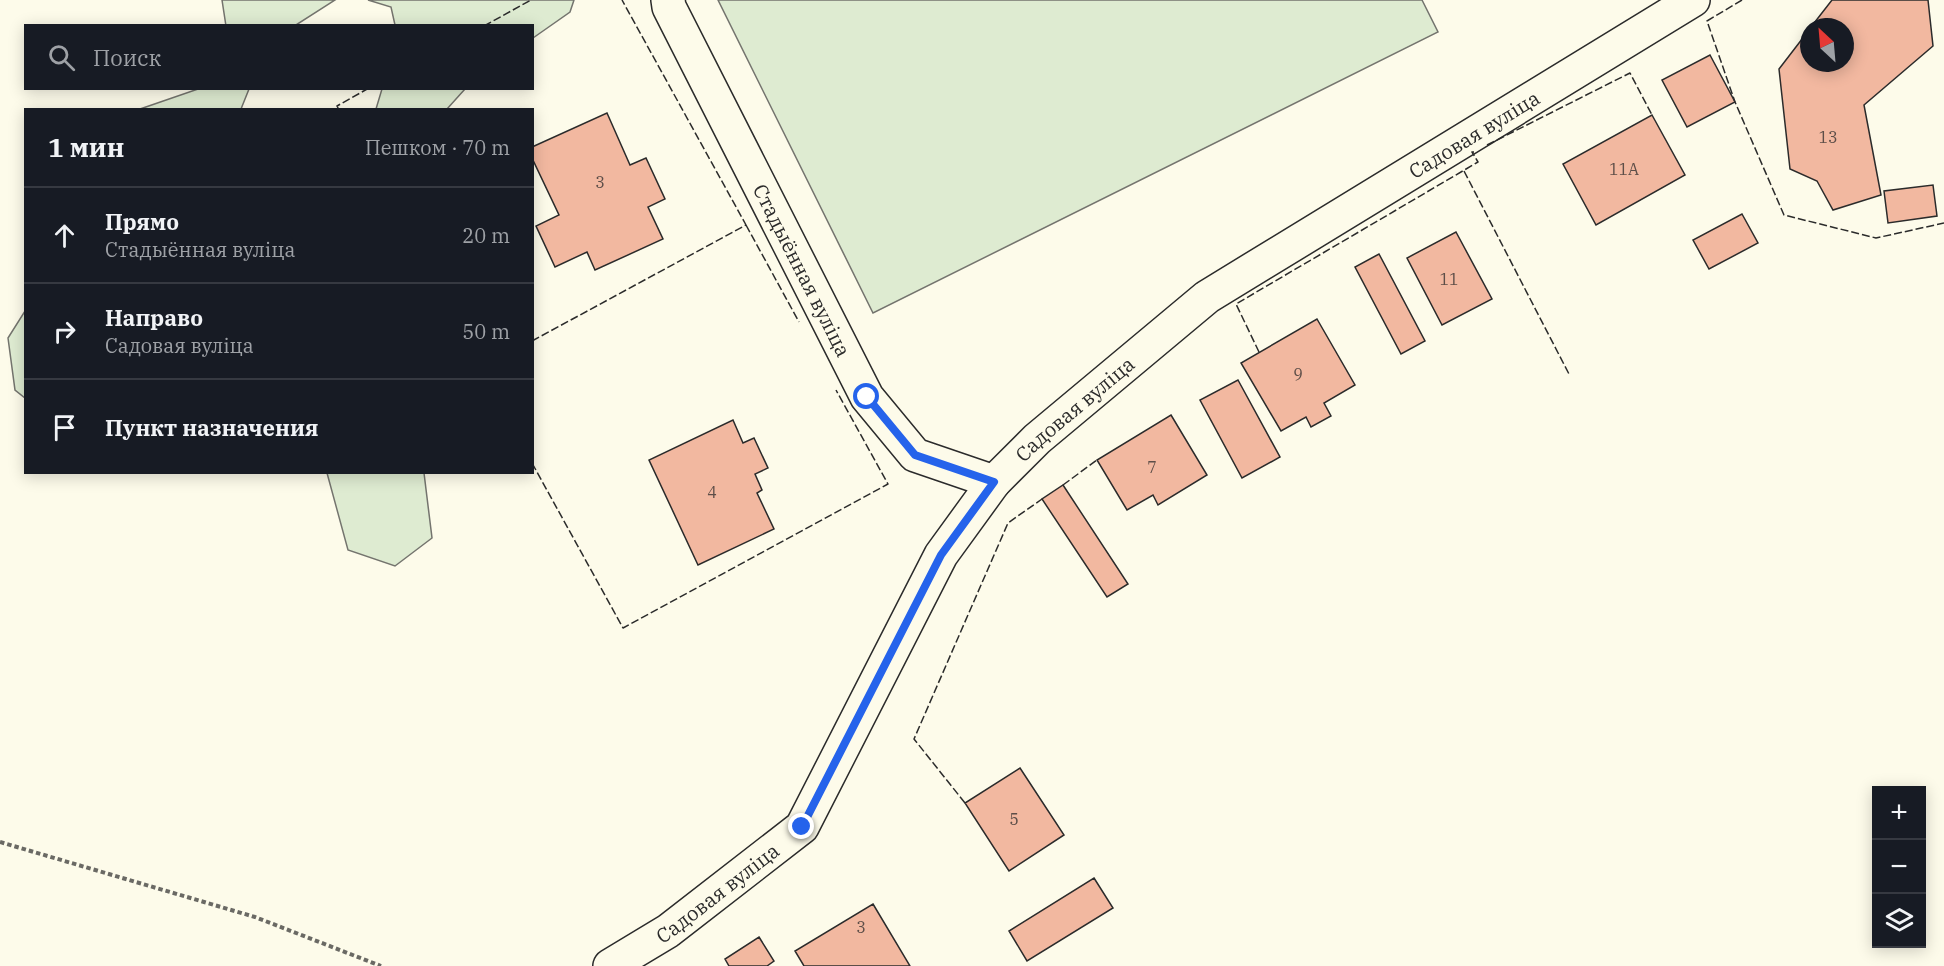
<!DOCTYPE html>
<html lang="ru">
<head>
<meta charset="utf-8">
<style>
	body { margin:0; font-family:"IBM Plex Serif",serif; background:#20242c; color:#f1f3f6 }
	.controls { position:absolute; right:18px; bottom:18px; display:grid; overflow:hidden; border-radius:0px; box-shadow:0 3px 15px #0003 }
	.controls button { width:54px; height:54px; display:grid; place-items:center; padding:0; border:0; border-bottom:2px solid #363941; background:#171b24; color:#f1f3f6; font:30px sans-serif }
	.compass { position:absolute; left:1800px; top:18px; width:54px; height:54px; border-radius:50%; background:#171b24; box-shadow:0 3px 15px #0003; rotate:334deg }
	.stop { position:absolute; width:18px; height:18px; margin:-14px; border:4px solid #2563eb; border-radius:50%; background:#fff }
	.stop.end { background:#2563eb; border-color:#fff; box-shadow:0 2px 6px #0008 }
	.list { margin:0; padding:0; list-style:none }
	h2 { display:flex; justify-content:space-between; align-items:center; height:78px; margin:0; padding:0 24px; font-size:26px }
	h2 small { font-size:20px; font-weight:400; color:#9ea1a6 }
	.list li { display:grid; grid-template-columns:39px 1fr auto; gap:18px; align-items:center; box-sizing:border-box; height:96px; padding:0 24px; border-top:2px solid #363941 }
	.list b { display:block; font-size:22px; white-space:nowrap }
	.list p { margin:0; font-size:20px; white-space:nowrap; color:#9ea1a6 }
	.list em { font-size:20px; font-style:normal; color:#9ea1a6 }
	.icon { flex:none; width:33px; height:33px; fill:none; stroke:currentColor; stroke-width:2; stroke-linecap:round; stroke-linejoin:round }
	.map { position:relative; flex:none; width:1944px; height:966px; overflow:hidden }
	.search { position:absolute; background:#171b24; box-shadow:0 3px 15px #0003; left:24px; top:24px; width:510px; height:66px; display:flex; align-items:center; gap:15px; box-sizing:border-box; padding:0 21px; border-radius:0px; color:#9ea1a6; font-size:22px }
	.panel { position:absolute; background:#171b24; box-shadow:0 3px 15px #0003; left:24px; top:108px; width:510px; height:366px; border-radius:0px }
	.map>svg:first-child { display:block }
</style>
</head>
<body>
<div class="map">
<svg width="1944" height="966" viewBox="0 0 1944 966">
	<rect width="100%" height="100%" fill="#fdfbea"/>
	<path fill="#deebd1" stroke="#74746e" stroke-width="1.5" d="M222,0H335L296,25L226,26Z
		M368,0H574L570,12L533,38L532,26L395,25L391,7Z
		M718,0H1422L1438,32L873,313Z
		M198,89H249L241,109H140Z
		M382,89V88L465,89L447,109H376Z
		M25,311L26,398H25L15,390L8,338Z
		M327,473H424L432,538L395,566L348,550Z"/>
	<path fill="#f2b8a0" stroke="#2b2b2b" stroke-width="1.5" d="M1832,0H1928L1933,46L1864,105L1881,195L1833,210L1817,181L1790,169L1779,69L1809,30V63H1845V27H1811Z
		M1710,55L1735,102L1687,127L1662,80Z
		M607,113L630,165L646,158L665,199L648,207L663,239L595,270L587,252L555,267L536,226L559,215L532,158V147Z
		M1652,115L1685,175L1596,225L1563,164Z
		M1933,185L1937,216L1888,223L1884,191Z
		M1742,214L1758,243L1709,269L1693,240Z
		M1456,232L1492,299L1442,325L1407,258Z
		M1379,254L1425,341L1401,354L1355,267Z
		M1317,319L1355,385L1324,403L1331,416L1311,427L1306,417L1281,431L1241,363Z
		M1238,380L1280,457L1242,478L1200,400Z
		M1171,415L1207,475L1158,505L1153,495L1127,510L1097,460Z
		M733,420L743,443L754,438L768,468L755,474L762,490L757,493L774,529L698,565L649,460Z
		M1063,485L1128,584L1107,597L1042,499Z
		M1020,768L1064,835L1009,871L965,803Z
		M1094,878L1113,908L1027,961L1009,931Z
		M873,904L910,966H804L795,951Z
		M759,937L774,961L767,966H729L725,959Z"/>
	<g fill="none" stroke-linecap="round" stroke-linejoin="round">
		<g stroke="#2b2b2b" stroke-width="36">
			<g id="street">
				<path id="s1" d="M668,0L669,7L867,397L915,455L994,482"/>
				<path id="s2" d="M610,966L668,931L802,827L941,555L994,482L1037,439L1207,297L1693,0"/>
			</g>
		</g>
		<path stroke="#6a6964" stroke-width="4" stroke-dasharray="4.5 3" stroke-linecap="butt" d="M0,842L255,917L381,966"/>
		<use href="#street" stroke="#fdfbea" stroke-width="33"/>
		<path stroke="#2b2b2b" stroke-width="1.5" stroke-dasharray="8 3" stroke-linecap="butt" d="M1742,0L1707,21L1735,102L1784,215L1876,238L1944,223
			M484,26L531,0
			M339,110L337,106L369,88
			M1487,145L1630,73L1652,115
			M1464,171L1570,376
			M746,225L799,322
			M532,341L746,225L622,0
			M1259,352L1236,304L1478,162L1472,152H1474
			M532,463L623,628L888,484L836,390
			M1063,485L1097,460
			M965,803L914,739L1008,523L1042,499"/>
	</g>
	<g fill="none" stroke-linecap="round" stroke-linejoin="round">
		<path stroke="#2563eb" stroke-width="8" d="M802,827L941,555L994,482L915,455L867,397"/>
	</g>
	<g text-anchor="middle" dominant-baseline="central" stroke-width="4.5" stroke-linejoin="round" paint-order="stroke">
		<g font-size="16" fill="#5d4e48">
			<text x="1828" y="137">13</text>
			<text x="1624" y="169">11А</text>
			<text x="600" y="182">3</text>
			<text x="1449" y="279">11</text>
			<text x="1298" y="374">9</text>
			<text x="1152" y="467">7</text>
			<text x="712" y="492">4</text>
			<text x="1014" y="819">5</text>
			<text x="861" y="927">3</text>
		</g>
		<g font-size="20" fill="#2b2b2b" stroke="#fdfbea">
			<text stroke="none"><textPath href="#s2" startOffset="1228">Садовая вуліца</textPath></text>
			<text stroke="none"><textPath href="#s1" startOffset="302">Стадыённая вуліца</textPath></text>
			<text stroke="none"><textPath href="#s2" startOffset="742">Садовая вуліца</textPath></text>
			<text stroke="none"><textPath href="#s2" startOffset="130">Садовая вуліца</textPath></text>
		</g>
	</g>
</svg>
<div class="controls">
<button>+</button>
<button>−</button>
<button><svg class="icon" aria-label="layers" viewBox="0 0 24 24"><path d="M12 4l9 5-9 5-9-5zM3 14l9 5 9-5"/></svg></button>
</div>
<svg class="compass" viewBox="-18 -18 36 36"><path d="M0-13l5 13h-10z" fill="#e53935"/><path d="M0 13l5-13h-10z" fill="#9ea1a6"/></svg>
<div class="stop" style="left:867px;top:397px"></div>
<div class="stop end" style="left:802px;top:827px"></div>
<div class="search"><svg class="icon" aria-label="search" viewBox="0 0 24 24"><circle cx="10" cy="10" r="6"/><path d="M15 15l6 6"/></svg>Поиск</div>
<section class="panel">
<h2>1 мин<small>Пешком · 70 m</small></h2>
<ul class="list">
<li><svg class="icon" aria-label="ahead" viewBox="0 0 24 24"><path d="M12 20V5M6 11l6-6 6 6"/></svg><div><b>Прямо</b><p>Стадыённая вуліца</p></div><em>20 m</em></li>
<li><svg class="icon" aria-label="right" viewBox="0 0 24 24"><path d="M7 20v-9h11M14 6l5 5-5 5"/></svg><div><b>Направо</b><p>Садовая вуліца</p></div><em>50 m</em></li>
<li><svg class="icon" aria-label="arrive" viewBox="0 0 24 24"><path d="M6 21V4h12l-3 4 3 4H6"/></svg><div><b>Пункт назначения</b></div></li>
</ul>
</section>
</div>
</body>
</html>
